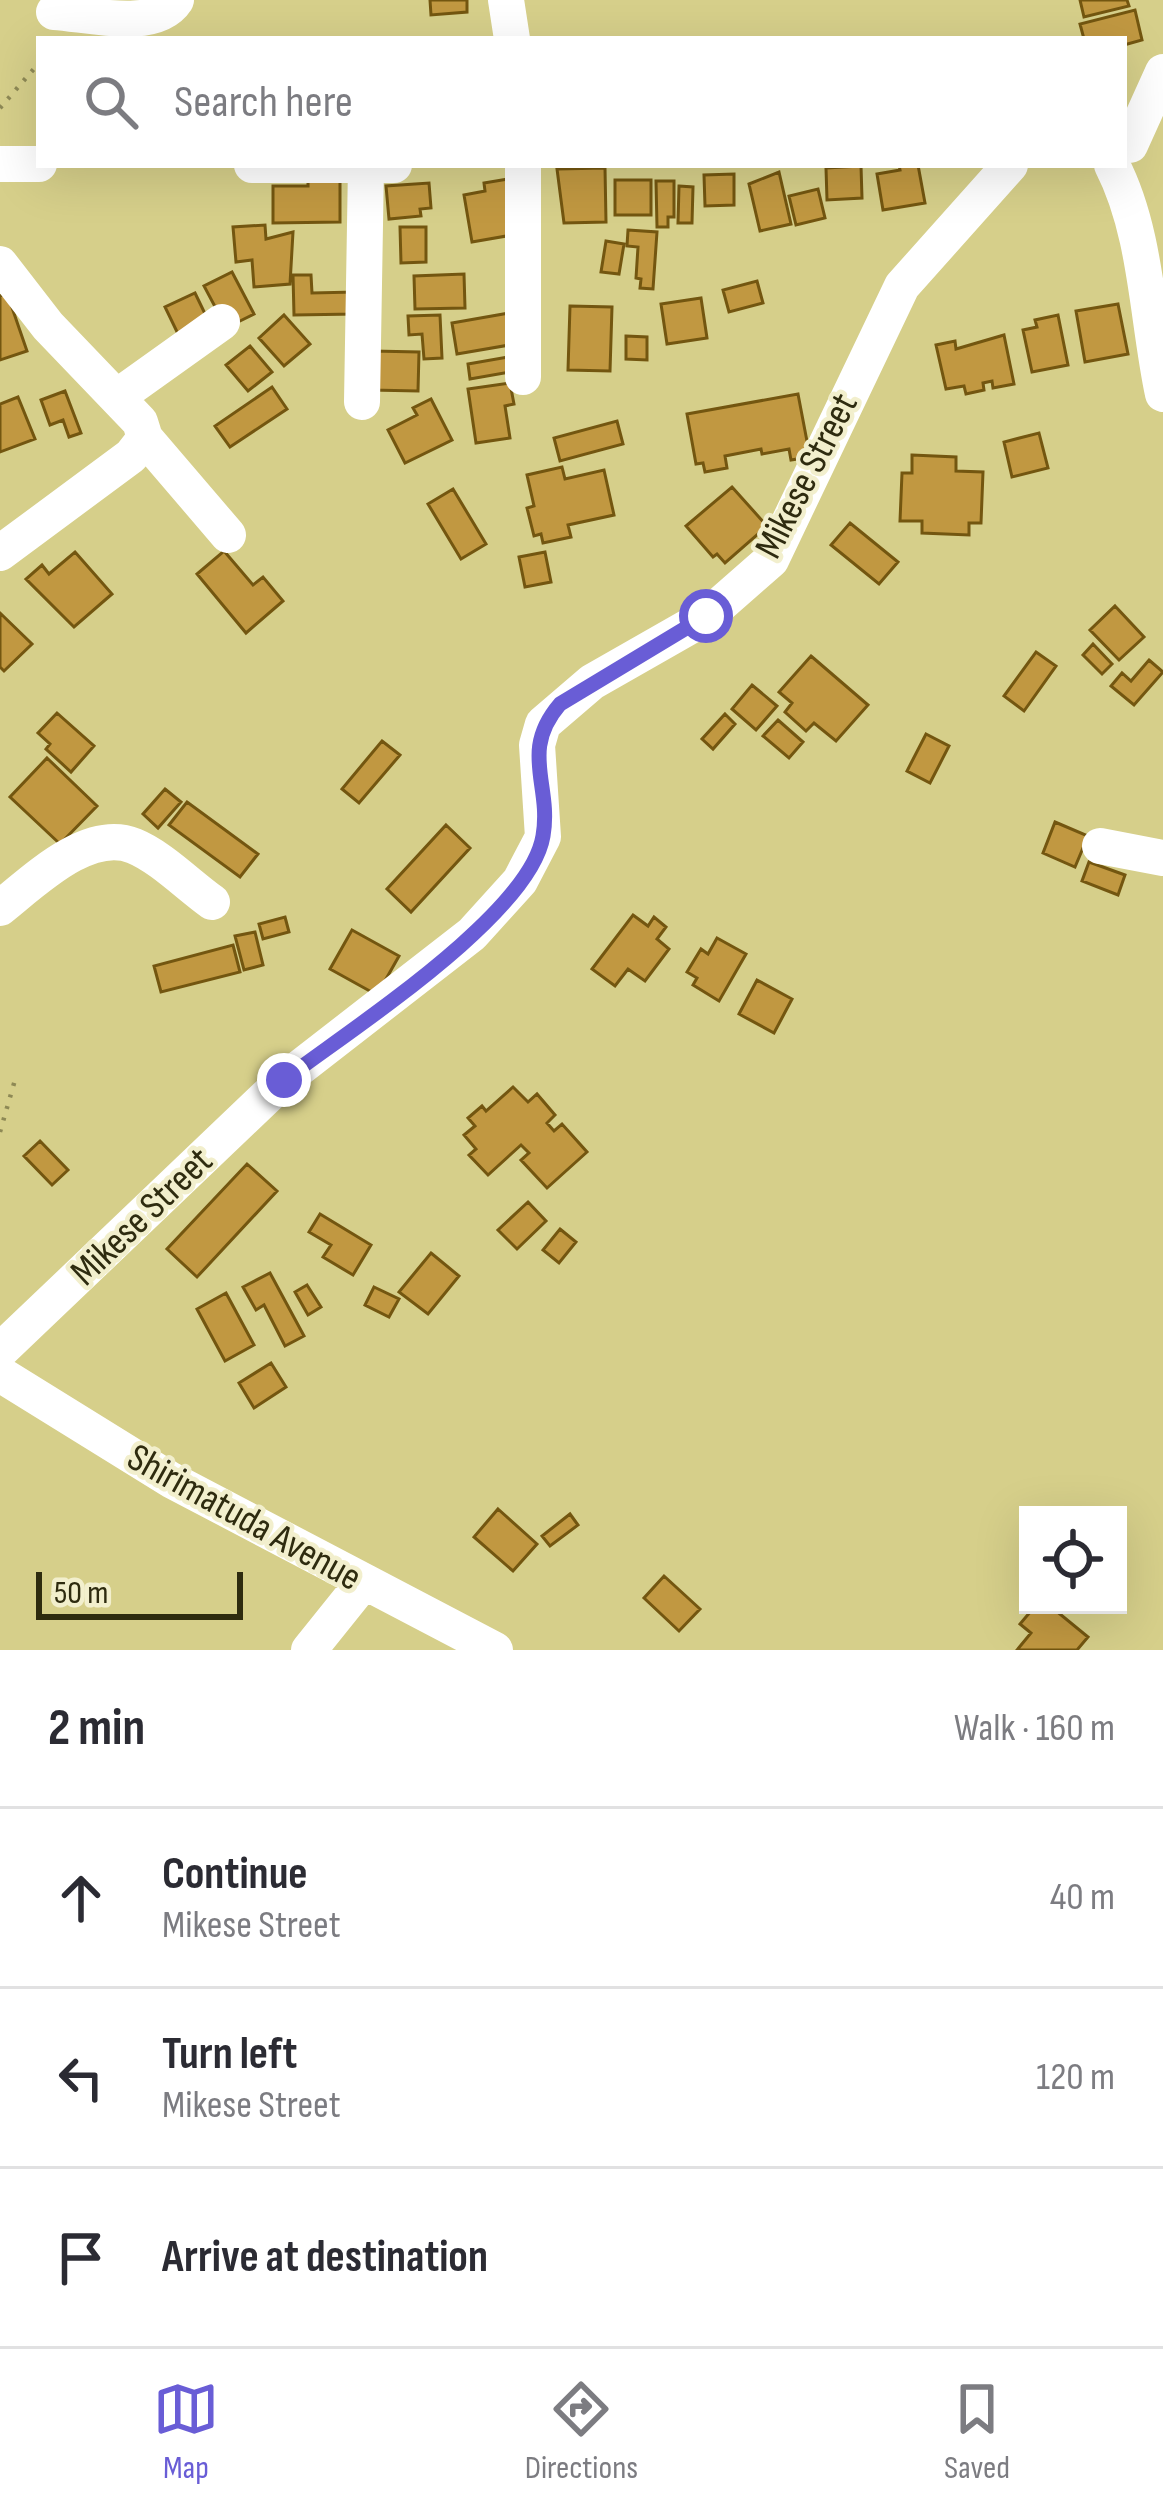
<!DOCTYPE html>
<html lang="en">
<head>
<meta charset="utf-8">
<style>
	body { margin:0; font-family:"Sofia Sans Condensed",sans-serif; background:#f7f7f7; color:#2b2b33 }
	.controls { position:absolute; right:36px; bottom:36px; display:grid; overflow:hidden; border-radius:0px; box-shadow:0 12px 48px #0002 }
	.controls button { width:108px; height:108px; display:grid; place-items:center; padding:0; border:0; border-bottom:3px solid #e1e1e2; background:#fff; color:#2b2b33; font:60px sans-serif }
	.scale { position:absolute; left:36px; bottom:30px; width:207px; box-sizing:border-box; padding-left:12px; border:6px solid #2e2b0f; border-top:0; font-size:33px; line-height:42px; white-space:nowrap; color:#2e2b0f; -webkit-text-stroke:9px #f2efcd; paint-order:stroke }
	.stop { position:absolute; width:36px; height:36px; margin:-27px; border:9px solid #695dd6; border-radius:50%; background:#fff }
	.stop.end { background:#695dd6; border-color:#fff; box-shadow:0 3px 12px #0008 }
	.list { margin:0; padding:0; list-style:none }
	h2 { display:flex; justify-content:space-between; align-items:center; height:156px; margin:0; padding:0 48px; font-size:51px }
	h2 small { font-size:39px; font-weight:400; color:#7c7c81 }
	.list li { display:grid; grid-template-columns:78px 1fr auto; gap:36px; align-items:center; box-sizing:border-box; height:180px; padding:0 48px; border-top:3px solid #e1e1e2 }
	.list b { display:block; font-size:45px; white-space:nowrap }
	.list p { margin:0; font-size:39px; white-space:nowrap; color:#7c7c81 }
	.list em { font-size:39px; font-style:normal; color:#7c7c81 }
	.icon { flex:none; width:66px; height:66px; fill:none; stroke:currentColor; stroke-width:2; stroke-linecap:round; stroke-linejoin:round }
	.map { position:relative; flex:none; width:1163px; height:1650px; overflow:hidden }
	.search { position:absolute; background:#fff; box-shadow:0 12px 48px #0002; left:36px; right:36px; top:36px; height:132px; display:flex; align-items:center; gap:30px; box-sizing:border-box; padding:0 42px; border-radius:0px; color:#7c7c81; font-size:45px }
	.sheet { height:696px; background:#fff }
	nav { display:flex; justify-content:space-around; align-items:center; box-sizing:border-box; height:168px; border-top:3px solid #e1e1e2; background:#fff; font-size:33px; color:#7c7c81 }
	nav a { display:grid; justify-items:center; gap:6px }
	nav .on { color:#695dd6 }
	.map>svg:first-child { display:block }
</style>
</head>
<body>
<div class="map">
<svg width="1163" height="1650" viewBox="0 0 1163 1650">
	<rect width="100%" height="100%" fill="#d6cf8a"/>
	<path fill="#c19841" stroke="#735610" stroke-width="3" d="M430,0H467V12L431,15Z
		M1080,0H1127L1129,6L1084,17Z
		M1135,10L1142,40L1124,45V39H1084L1080,24Z
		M899,165H918L925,203L883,210L877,174L900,170Z
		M861,166L862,198L827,200L826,168Z
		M605,168L606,222L564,223L557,169Z
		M779,172L791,224L760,231L749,184Z
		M734,174V205L705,206L704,175Z
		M308,177H340V222L273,223V186H308Z
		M508,179L518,234L472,242L464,195L485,191L484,183Z
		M615,180H651V215H615Z
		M656,181H674V217H668V227H657Z
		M429,183L431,208L420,209L421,216L389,219L386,186Z
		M679,186L693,187L692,223H678Z
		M818,189L825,218L796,225L789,196Z
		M265,225L266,239L293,232L290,284L254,287L252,260L236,262L233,227Z
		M400,227H426V262L401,263Z
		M628,230L657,232L653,289L640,288L641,279L636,278L638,247L627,246Z
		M606,241L624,244L619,274L601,272Z
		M232,272L254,314L238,322L220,316L204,286Z
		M464,274L465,308L415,309L414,276Z
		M293,275H311L312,293L355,292V314L294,315Z
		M757,281L763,303L729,312L723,290Z
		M7,293L27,351L0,360V296Z
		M195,293L210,324L180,338L165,307Z
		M701,298L707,338L667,344L661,304Z
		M1118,304L1128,354L1085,362L1076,311Z
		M570,306L612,307L610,371L568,370Z
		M509,313L515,344L457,354L452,323Z
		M284,315L310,344L284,366L259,338Z
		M440,315L442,358L424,359L422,334L409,335L408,316Z
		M1058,315L1068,365L1032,372L1023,330L1037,327L1035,320Z
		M1004,335L1014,384L993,388L992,381L983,383L984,390L966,394L964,386L946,389L936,345L955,341L956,349Z
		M626,336L647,337V360L626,359Z
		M250,346L272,372L248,391L226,365Z
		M372,351L419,352L418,391L371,390Z
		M508,357L510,372L470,379L468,364Z
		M510,383L514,404L505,406L510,438L476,443L468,389Z
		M272,387L287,409L230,447L215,426Z
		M65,391L81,433L69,437L63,420L50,425L41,400Z
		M798,394L810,457L791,460L789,449L762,454L761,449L725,456L727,468L705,472L703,463L696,464L687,414Z
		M18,397L35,439L0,452V404Z
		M431,399L452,440L405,463L388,430L417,415L413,408Z
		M617,421L623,444L560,461L554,438Z
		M1039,433L1048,468L1012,477L1004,442Z
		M912,455L956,457V471L983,472L981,523H969V535L922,533V521H900L902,473H912Z
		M562,467L565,479L604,470L614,515L568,525L571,537L543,543L541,534L534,536L527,508L534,506L527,475Z
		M732,487L767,526L725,563L717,554L713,557L686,526Z
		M453,489L486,544L461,559L428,504Z
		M850,523L898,562L879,584L831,545Z
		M224,551L253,585L263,577L283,601L246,633L197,574Z
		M75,552L112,594L74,627L26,579L42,565L49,574Z
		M545,552L551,582L525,587L519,557Z
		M1115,606L1144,637L1119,660L1090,630Z
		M0,613L32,644L4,671L0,667Z
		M1093,644L1112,664L1102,674L1083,655Z
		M1036,652L1056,666L1024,711L1004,696Z
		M811,656L868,705L836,741L814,723L806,731L785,712L792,703L779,692Z
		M1149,660L1163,672L1134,705L1111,686L1122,673L1131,681Z
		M752,685L777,706L756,730L732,709Z
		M57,713L94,746L71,772L46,749L50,744L38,733Z
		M725,714L735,724L713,749L702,739Z
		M778,720L803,742L789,758L763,736Z
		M926,734L949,746L930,783L907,771Z
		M382,741L400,755L359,803L342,789Z
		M47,758L97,806L60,844L10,797Z
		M165,789L181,802L158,828L143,814Z
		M187,802L258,854L240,877L169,825Z
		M1055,822L1088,836L1075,867L1043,853Z
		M446,825L470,848L411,912L387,889Z
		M1089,862L1125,875L1118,895L1082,881Z
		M633,915L648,926L654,917L666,927L657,939L669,949L645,981L628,969L615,986L592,969Z
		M285,917L289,932L263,939L259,924Z
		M352,930L399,956L377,995L330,969Z
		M255,932L263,965L244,970L235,936Z
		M717,938L746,954L719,1001L693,985L697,978L687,972L701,949L708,954Z
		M233,945L240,972L161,992L154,966Z
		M757,980L792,999L774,1033L739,1014Z
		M513,1087L528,1102L537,1094L555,1115L547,1123L554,1131L562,1124L587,1152L547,1188L521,1160L529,1153L521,1145L488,1175L469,1155L476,1149L464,1135L475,1126L468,1118L482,1106L486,1111Z
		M40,1141L68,1170L52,1185L24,1156Z
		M247,1164L277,1191L197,1277L167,1249Z
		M528,1202L546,1221L517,1249L498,1230Z
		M320,1214L371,1245L353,1275L323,1257L331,1245L309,1232Z
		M560,1229L576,1242L559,1263L543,1250Z
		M431,1253L459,1276L428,1314L399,1292Z
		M270,1273L304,1336L285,1346L264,1305L256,1310L243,1287Z
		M307,1285L321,1307L308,1315L295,1292Z
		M374,1287L399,1299L389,1317L365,1305Z
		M226,1293L254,1345L225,1361L197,1309Z
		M271,1363L286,1387L254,1408L239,1383Z
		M498,1509L537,1544L513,1571L474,1537Z
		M570,1514L578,1525L550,1546L542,1536Z
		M664,1576L700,1609L679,1631L644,1598Z
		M1036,1605H1049L1088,1637L1077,1650H1017L1031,1633L1020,1624Z"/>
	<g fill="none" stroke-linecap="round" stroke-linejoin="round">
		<path stroke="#8e8955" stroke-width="4.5" stroke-dasharray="3 9" stroke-linecap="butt" d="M0,108L39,63
			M0,1132L15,1080"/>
		<path stroke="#fff" stroke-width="36" d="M506,0L512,39
			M54,12C88,14 155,32 176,0
			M1130,145L1163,72
			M0,164H39
			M252,165H394
			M1112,165C1147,233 1147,319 1163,394
			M0,264L48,326L140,422L145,438L131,456L0,553
			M523,377V165
			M117,397L222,322
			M362,402L366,166
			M145,438L228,535
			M1100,846L1163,858
			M0,908C33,882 88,827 134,846C161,857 188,885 212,902
			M0,1351L284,1080L472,934L520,881L543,837L537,745L543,724L592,682L706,617L771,560L902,286L1010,165
			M0,1374L171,1480L495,1650
			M309,1650L362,1584"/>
	</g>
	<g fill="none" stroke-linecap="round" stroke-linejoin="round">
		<path stroke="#695dd6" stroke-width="15" d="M284,1080C348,1031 530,915 543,836C552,784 519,752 560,704L706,616"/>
	</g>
	<g text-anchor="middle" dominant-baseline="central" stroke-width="9" stroke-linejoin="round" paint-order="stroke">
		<g font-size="39" fill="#2e2b0f" stroke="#f2efcd">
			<text transform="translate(807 476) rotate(-63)">Mikese Street</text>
			<text transform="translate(142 1217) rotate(-44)">Mikese Street</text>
			<text transform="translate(244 1518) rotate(29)">Shirimatuda Avenue</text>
		</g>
	</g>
</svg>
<div class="controls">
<button><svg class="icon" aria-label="locate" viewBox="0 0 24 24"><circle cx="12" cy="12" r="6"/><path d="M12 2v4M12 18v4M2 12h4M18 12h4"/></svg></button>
</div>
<div class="scale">50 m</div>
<div class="stop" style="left:706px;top:616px"></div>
<div class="stop end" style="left:284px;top:1080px"></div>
<div class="search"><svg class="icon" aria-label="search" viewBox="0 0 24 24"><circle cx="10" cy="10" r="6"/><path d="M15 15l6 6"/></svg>Search here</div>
</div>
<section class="sheet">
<h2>2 min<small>Walk · 160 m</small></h2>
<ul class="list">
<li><svg class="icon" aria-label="ahead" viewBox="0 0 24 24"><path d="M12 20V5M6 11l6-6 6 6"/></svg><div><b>Continue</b><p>Mikese Street</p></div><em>40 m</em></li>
<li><svg class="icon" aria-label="left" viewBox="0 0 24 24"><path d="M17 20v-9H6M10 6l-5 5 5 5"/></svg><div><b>Turn left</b><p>Mikese Street</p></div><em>120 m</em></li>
<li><svg class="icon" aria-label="arrive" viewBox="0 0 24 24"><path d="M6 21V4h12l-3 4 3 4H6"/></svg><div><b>Arrive at destination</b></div></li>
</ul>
</section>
<nav>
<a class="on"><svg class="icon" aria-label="map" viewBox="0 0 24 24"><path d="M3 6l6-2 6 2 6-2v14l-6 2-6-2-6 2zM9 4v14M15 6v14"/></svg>Map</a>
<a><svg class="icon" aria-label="directions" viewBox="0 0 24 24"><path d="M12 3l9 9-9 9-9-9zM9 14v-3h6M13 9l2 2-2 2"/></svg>Directions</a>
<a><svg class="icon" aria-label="saved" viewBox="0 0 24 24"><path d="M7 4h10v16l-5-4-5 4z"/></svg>Saved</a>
</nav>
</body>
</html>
